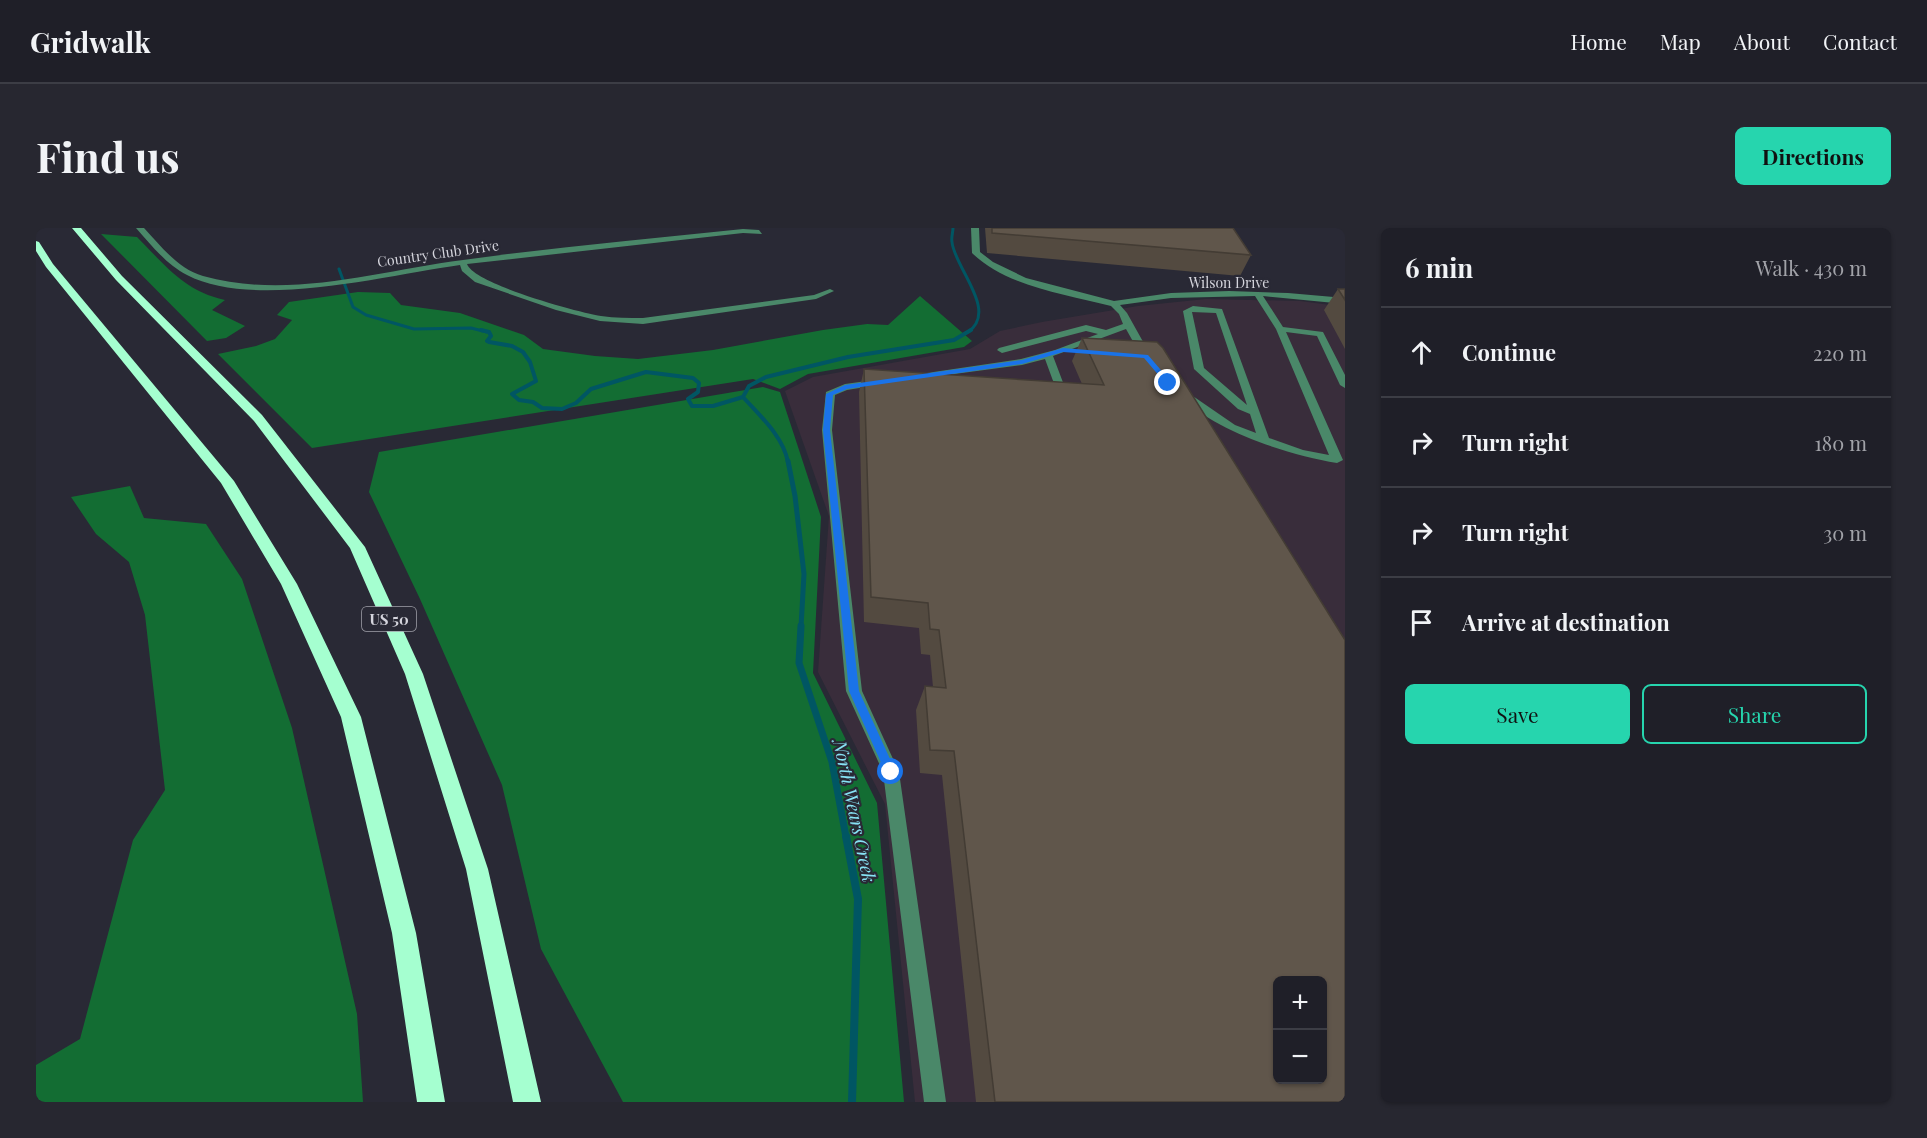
<!DOCTYPE html>
<html lang="en">
<head>
<meta charset="utf-8">
<style>
	body { margin:0; font-family:"Playfair Display",serif; background:#272730; color:#f1f3f6 }
	.controls { position:absolute; right:18px; bottom:18px; display:grid; overflow:hidden; border-radius:9px; box-shadow:0 2px 4px #0004 }
	.controls button { width:54px; height:54px; display:grid; place-items:center; padding:0; border:0; border-bottom:2px solid #3c3d45; background:#1f1f28; color:#f1f3f6; font:30px sans-serif }
	.stop { position:absolute; width:18px; height:18px; margin:-14px; border:4px solid #1a73e8; border-radius:50%; background:#fff }
	.stop.end { background:#1a73e8; border-color:#fff; box-shadow:0 2px 6px #0008 }
	.list { margin:0; padding:0; list-style:none }
	h2 { display:flex; justify-content:space-between; align-items:center; height:78px; margin:0; padding:0 24px; font-size:26px }
	h2 small { font-size:20px; font-weight:400; color:#a1a2a8 }
	.list li { display:grid; grid-template-columns:39px 1fr auto; gap:18px; align-items:center; box-sizing:border-box; height:90px; padding:0 24px; border-top:2px solid #3c3d45 }
	.list b { display:block; font-size:22px; white-space:nowrap }
	.list em { font-size:20px; font-style:normal; color:#a1a2a8 }
	.actions { display:flex; gap:12px; padding:18px 24px }
	.actions a { flex:1; padding:14px 0; border:2px solid #26d5ae; border-radius:9px; text-align:center; font-size:21px; color:#26d5ae }
	.actions .main { background:#26d5ae; color:#111 }
	.icon { flex:none; width:33px; height:33px; fill:none; stroke:currentColor; stroke-width:2; stroke-linecap:round; stroke-linejoin:round }
	.map { position:relative; flex:none; width:1309px; height:874px; overflow:hidden; border-radius:9px }
	header { display:flex; align-items:center; gap:36px; box-sizing:border-box; height:84px; padding:0 30px; background:#1f1f28; border-bottom:2px solid #3c3d45 }
	header strong { font-size:28px }
	nav { display:flex; gap:33px; margin-inline-start:auto; font-size:21px }
	.intro { display:flex; align-items:center; justify-content:space-between; box-sizing:border-box; height:144px; padding:0 36px }
	h1 { margin:0; font-size:42px }
	.button { padding:15px 27px; border-radius:9px; background:#26d5ae; color:#111; font-size:21px; font-weight:700 }
	main { display:flex; gap:36px; padding:0 36px }
	aside { flex:1; background:#1f1f28; border-radius:9px; box-shadow:0 2px 4px #0004 }
	.map>svg:first-child { display:block }
</style>
</head>
<body>
<header>
<strong>Gridwalk</strong>
<nav><a>Home</a><a>Map</a><a>About</a><a>Contact</a></nav>
</header>
<div class="intro"><h1>Find us</h1><a class="button">Directions</a></div>
<main>
<div class="map">
<svg width="1309" height="874" viewBox="0 0 1309 874">
	<rect width="100%" height="100%" fill="#292935"/>
	<path fill="#392d3b" fill-rule="evenodd" d="M1170,71L1264,73L1309,79V874H879L849,576L782,444L793,288L749,163L777,149L934,121L964,103L1006,94L1102,78ZM1242,752H1286V852H1242Z"/>
	<path fill="#136d33" d="M65,6L101,9C130,38 148,63 189,72L176,82L209,98L190,110L171,113Z
		M322,64L354,65L365,77L424,85L488,107L507,121L559,128L602,131L677,122L787,102L831,96L852,97L884,68L936,113L928,119L772,146L744,161L717,151L276,220L182,126L220,118L239,111L256,92L241,87L253,74Z
		M727,159L744,164L785,289L777,445L841,575L868,874H587L505,721L466,557L384,371L333,264L343,224Z
		M94,258L108,290L170,296L206,351L256,500L321,786L327,874H0V837L44,811L97,612L129,562L109,387L93,334L60,306L35,269Z"/>
	<g fill="none" stroke-linecap="round" stroke-linejoin="round">
		<path stroke="#005663" stroke-width="3" d="M917,0C917,4 915,10 916,14C918,39 963,83 932,104
			M303,41L317,79L330,87L378,101L435,100L451,104"/>
		<path stroke="#005663" stroke-width="4" d="M445,102L453,104L455,108L451,113L453,114L476,118L487,124L494,134L500,153L476,166L483,172L497,174L506,180L526,181L540,175L555,161L610,144L657,150L663,155L662,164L652,171L656,178H677L707,169
			M752,234C747,208 724,188 707,169L713,158L730,149L812,129L918,112L935,102"/>
		<path stroke="#005663" stroke-width="5" d="M752,233L759,268L768,346L765,399"/>
		<path stroke="#005663" stroke-width="7" d="M765,398L763,435L796,534L810,609"/>
		<path stroke="#005663" stroke-width="8" d="M810,608L822,671L816,874"/>
		<path fill="#4a8869" fill-rule="evenodd" d="M100,0H108C125,18 142,41 167,48C253,72 342,43 427,32C520,19 614,11 707,1L723,2L726,6L707,5L431,36C438,56 541,84 565,88C579,90 593,90 607,90L778,67L794,61L798,63L780,71L607,96L564,93L520,82L439,54L426,43L424,37C352,47 217,82 151,47C131,37 115,17 100,0Z
			M935,0H943L944,24L957,34L990,50L1078,73L1135,65L1193,63L1252,65L1309,70V76L1227,68L1247,99L1287,104L1309,147V160L1304,157L1281,108L1250,104L1307,232L1301,235C1250,226 1179,204 1142,166L1151,164L1199,197L1220,205L1214,186L1202,181L1158,141L1147,83L1157,78L1186,81L1233,210L1267,222L1293,227L1240,101L1219,68L1135,70L1084,77L1091,85L1115,128L1110,131L1104,130V126L1090,101L1017,128L1031,165L1026,168L1013,164L1020,161L1009,131L986,137L881,151L879,149L884,146L985,131L1019,122L1062,106L1050,103L966,125L961,122L963,120L1050,97L1070,102L1087,96L1083,86L1075,78C1029,66 971,59 936,25ZM1156,84L1180,85L1211,177L1168,140Z
			M845,151L850,154L848,156L811,162L799,167L796,202L826,463L863,544L910,874H888L847,544L810,463L786,202L790,164L809,156Z"/>
		<path fill="#a5ffd0" fill-rule="evenodd" d="M36,0H45L86,48L226,187L329,319L387,446L452,641L505,874H477L430,641L369,446L314,320L218,193L80,52Z
			M0,13L3,14L17,36L198,253L261,356L325,489L380,705L409,874H381L356,705L305,489L245,356L185,255L10,39L0,23Z"/>
	</g>
	<path fill="#534a40" d="M949,0H1197L1215,27L1204,48L951,25Z
		M1302,61H1309V121L1288,82Z
		M1046,110L1121,114L1309,874H940L906,547L884,545L880,482L889,458L897,459L894,427L885,426L883,400L828,394L823,164L828,141L1046,156L1036,133Z"/>
	<path fill="#60564b" stroke="#433c34" stroke-width="1.5" fill-rule="evenodd" d="M956,0H1197L1215,27L956,5Z
		M1302,61H1309V72Z
		M1046,110L1121,114L1127,120L1309,412V874H959L918,523L894,522L889,458L910,460L903,402L894,401L892,375L835,369L828,141L1068,157ZM1242,753H1287V852H1242Z"/>
	<path fill="#1a73e8" d="M1027,120L1112,127L1136,155L1130,156L1108,130L1027,124L986,136L811,161L797,167L794,202L823,463L860,544L859,548H851L813,463L787,202L790,166L809,157L986,132Z"/>
	<g text-anchor="middle" dominant-baseline="central" stroke-width="4.5" stroke-linejoin="round" paint-order="stroke">
		<g font-size="14" fill="#d4d4dc" stroke="#292935">
			<text transform="translate(402 25) rotate(-8)">Country Club Drive</text>
			<text x="1193" y="54">Wilson Drive</text>
		</g>
		<rect fill="#292935" stroke="#a1a1aa" stroke-width="1.5" x="326" y="379" width="54" height="24" rx="4.5"/>
		<g font-size="15" font-weight="bold" fill="#d4d4dc">
			<text x="353" y="391">US 50</text>
		</g>
		<g font-size="18" font-style="italic" fill="#87e3f5" stroke="#292935">
			<text transform="translate(819 583) rotate(78)">North Wears Creek</text>
		</g>
	</g>
</svg>
<div class="controls">
<button>+</button>
<button>−</button>
</div>
<div class="stop" style="left:855px;top:544px"></div>
<div class="stop end" style="left:1132px;top:155px"></div>
</div>
<aside>
<h2>6 min<small>Walk · 430 m</small></h2>
<ul class="list">
<li><svg class="icon" aria-label="ahead" viewBox="0 0 24 24"><path d="M12 20V5M6 11l6-6 6 6"/></svg><div><b>Continue</b></div><em>220 m</em></li>
<li><svg class="icon" aria-label="right" viewBox="0 0 24 24"><path d="M7 20v-9h11M14 6l5 5-5 5"/></svg><div><b>Turn right</b></div><em>180 m</em></li>
<li><svg class="icon" aria-label="right" viewBox="0 0 24 24"><path d="M7 20v-9h11M14 6l5 5-5 5"/></svg><div><b>Turn right</b></div><em>30 m</em></li>
<li><svg class="icon" aria-label="arrive" viewBox="0 0 24 24"><path d="M6 21V4h12l-3 4 3 4H6"/></svg><div><b>Arrive at destination</b></div></li>
</ul>
<div class="actions"><a class="main">Save</a><a>Share</a></div>
</aside>
</main>
</body>
</html>
